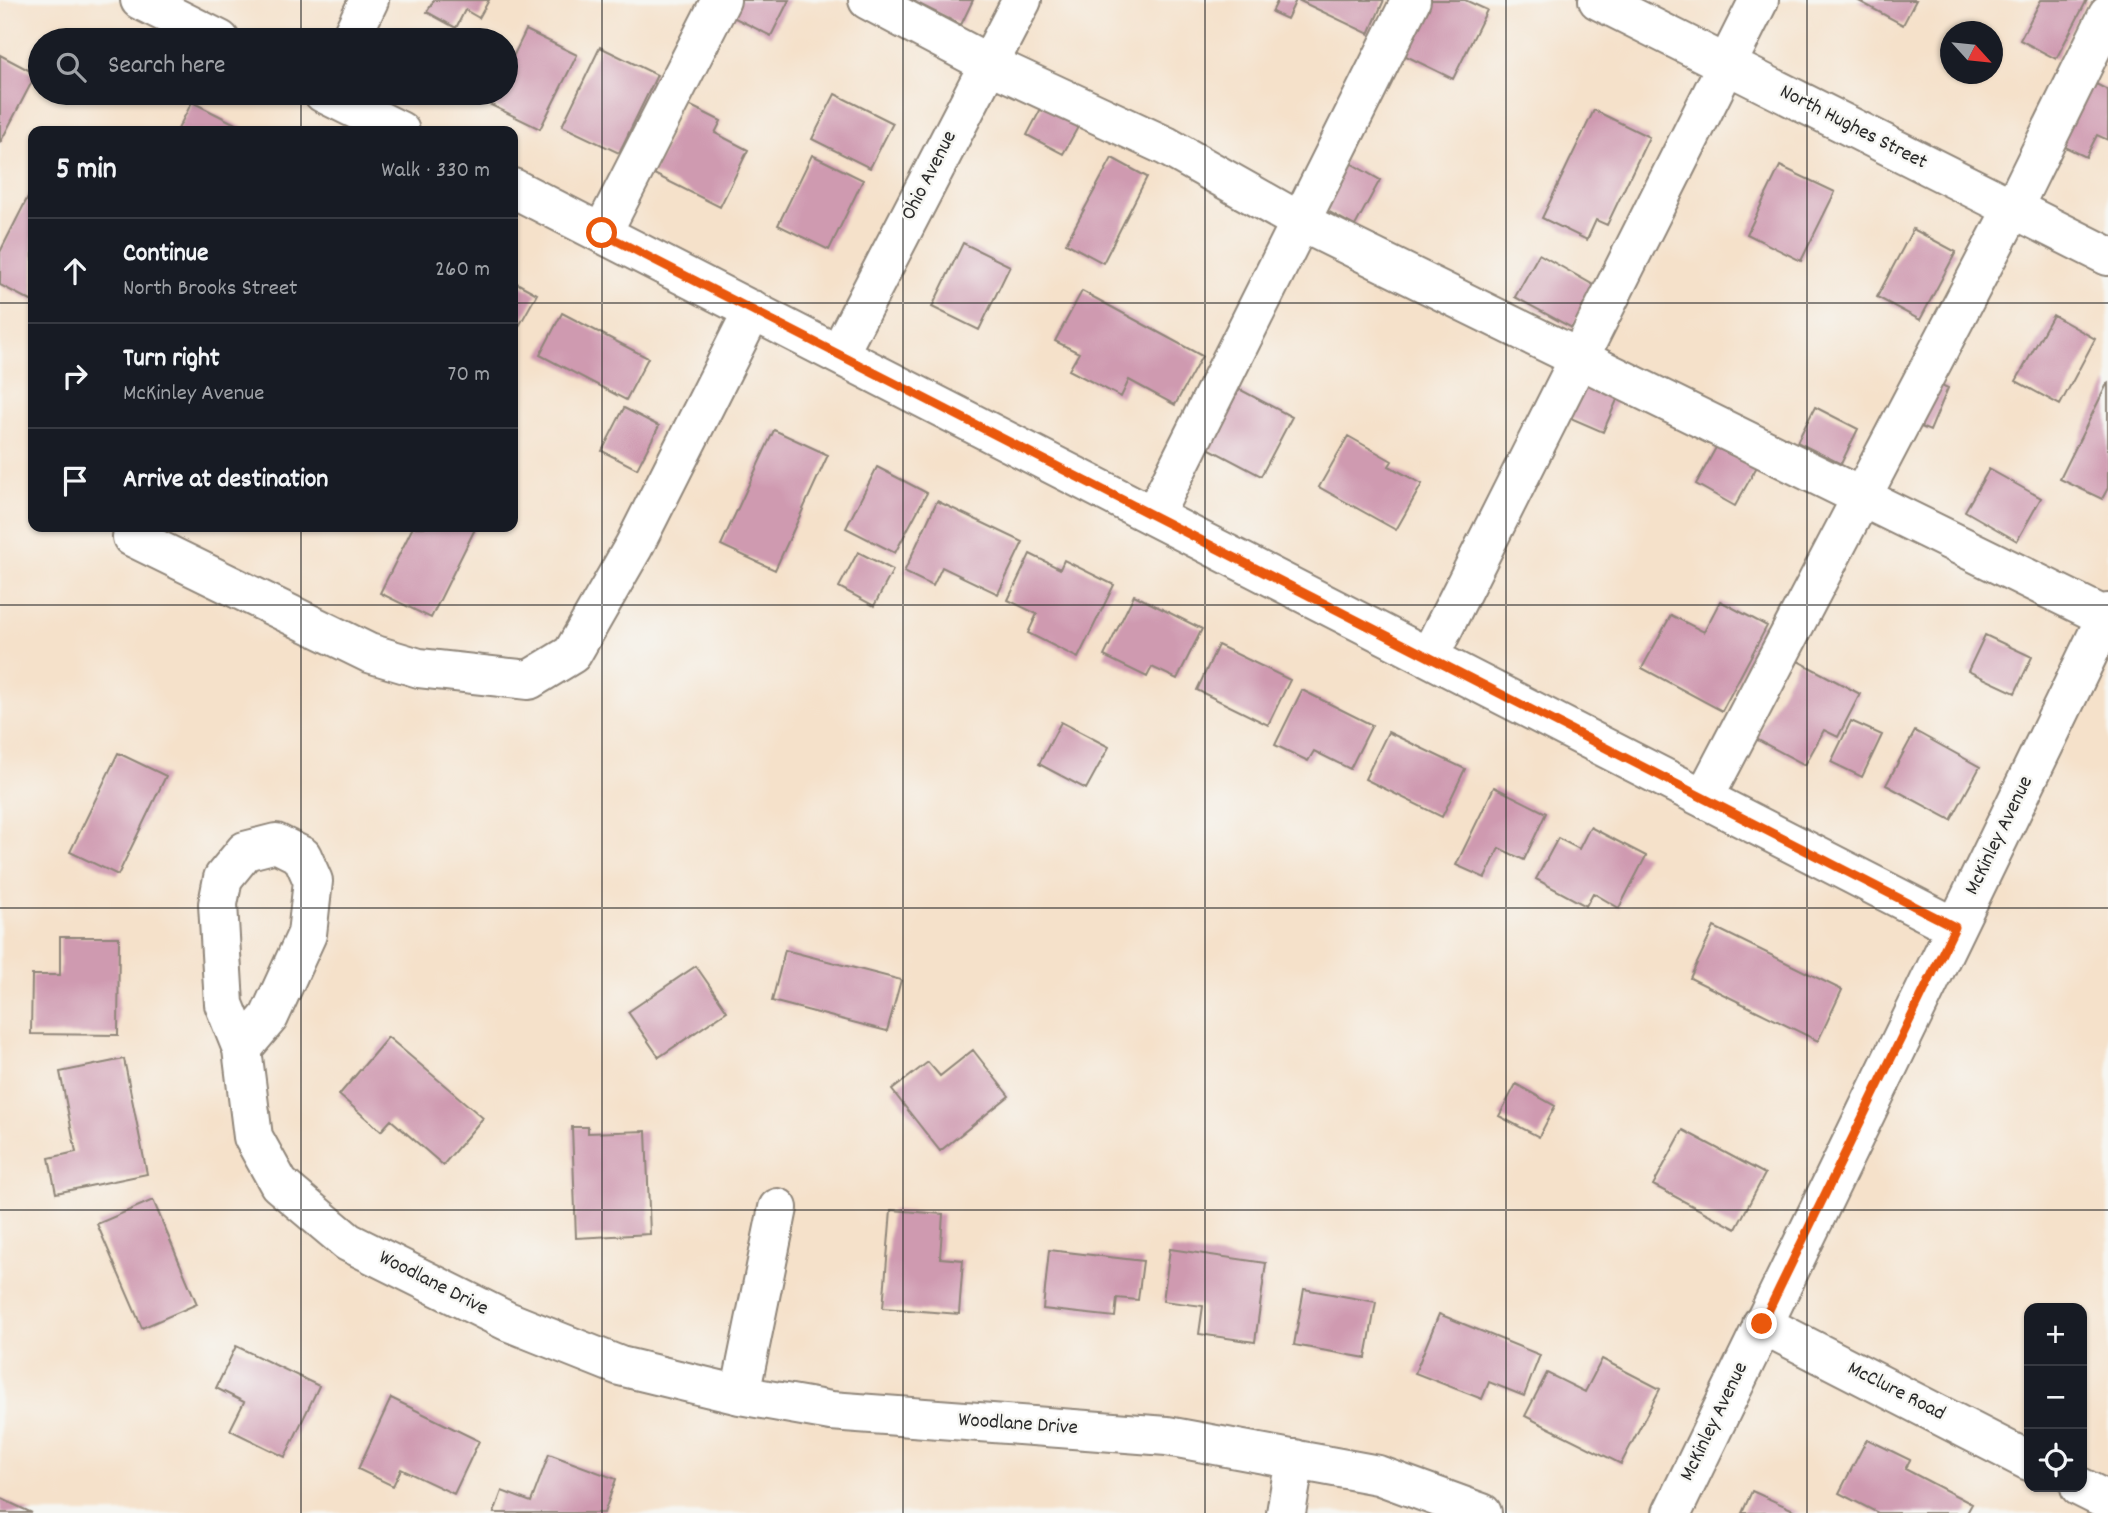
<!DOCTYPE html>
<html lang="en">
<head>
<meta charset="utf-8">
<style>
	body { margin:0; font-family:Dekko,sans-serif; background:#20242c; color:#f1f3f6 }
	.controls { position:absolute; right:21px; bottom:21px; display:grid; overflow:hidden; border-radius:14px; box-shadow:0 2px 5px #0004 }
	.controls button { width:63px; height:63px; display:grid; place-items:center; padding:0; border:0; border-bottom:2px solid #363941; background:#171b24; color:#f1f3f6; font:35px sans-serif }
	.compass { position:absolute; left:1940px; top:21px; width:63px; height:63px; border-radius:50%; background:#171b24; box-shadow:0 2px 5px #0004; rotate:117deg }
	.stop { position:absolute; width:21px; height:21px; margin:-16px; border:5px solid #ea580c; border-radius:50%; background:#fff }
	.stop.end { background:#ea580c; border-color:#fff; box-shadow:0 2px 7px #0008 }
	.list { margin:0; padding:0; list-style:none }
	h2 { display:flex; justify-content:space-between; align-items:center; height:91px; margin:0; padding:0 28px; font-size:30px }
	h2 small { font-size:23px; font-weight:400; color:#9ea1a6 }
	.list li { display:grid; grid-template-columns:46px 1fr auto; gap:21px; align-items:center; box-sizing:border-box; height:105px; padding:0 28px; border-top:2px solid #363941 }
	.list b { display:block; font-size:26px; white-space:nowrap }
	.list p { margin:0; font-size:23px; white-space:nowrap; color:#9ea1a6 }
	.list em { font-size:23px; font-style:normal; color:#9ea1a6 }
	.icon { flex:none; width:38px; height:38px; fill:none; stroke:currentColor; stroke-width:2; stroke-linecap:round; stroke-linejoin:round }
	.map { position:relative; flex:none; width:2108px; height:1513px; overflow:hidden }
	.search { position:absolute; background:#171b24; box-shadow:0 2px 5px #0004; left:28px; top:28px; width:490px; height:77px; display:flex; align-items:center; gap:18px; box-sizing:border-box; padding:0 24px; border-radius:38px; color:#9ea1a6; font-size:26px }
	.panel { position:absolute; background:#171b24; box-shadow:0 2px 5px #0004; left:28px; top:126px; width:490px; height:406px; border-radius:14px }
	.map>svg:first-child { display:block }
</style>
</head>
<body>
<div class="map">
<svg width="2108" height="1513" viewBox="0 0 2108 1513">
	<rect width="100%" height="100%" fill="#f6f6f2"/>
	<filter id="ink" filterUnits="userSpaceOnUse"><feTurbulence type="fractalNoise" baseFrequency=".0143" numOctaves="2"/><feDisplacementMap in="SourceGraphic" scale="14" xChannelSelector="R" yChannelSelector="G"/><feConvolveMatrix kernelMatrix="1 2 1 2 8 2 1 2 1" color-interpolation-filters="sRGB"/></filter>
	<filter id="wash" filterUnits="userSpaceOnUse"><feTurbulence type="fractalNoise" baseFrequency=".00686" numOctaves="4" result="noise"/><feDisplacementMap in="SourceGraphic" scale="28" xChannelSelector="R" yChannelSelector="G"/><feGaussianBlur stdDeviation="1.57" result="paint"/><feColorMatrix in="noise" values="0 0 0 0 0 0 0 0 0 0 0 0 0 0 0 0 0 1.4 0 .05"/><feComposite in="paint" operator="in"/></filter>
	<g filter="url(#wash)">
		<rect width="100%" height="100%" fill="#f5e1ca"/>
		<g id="blocks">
			<path fill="#cf9ab0" d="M434,0H489L479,18L465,10L456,28L427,12Z
				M739,0H789L771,36L731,16Z
				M911,0H973L961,25Z
				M1278,0H1296L1287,19L1272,12Z
				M1298,0H1384L1369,34Z
				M1431,0H1465L1487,10L1453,79L1404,55Z
				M1857,0H1916L1903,25Z
				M2041,0H2087L2056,59L2020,40Z
				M526,30L577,55L540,129L489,104L495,93H506V71Z
				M600,47L657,75L619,153L562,126Z
				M0,55L36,74L0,143Z
				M2090,81L2108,90V140L2097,135L2086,157L2059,144Z
				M835,94L893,123L870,168L812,139Z
				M1046,99L1083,118L1063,154L1027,135Z
				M192,102L249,131H177Z
				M687,104L721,121L715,133L748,150L720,207L652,173Z
				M1594,110L1649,137L1607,225L1596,220L1587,240L1542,218Z
				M812,155L863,180L829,250L778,225Z
				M1112,158L1147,177L1103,263L1066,243Z
				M1345,160L1380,180L1355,226L1319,206Z
				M1780,166L1835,192L1801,261L1747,234Z
				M33,187V302L0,285V252Z
				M1913,229L1956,252L1920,320L1877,297Z
				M963,243L1010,266L979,330L932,307Z
				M1539,254L1595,286L1572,328L1515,297Z
				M513,281L537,294L513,337Z
				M1082,291L1202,356L1175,405L1129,380L1121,397L1069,370L1079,353L1055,341Z
				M562,313L648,358L626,400L540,355Z
				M2053,315L2095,339L2060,405L2016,381Z
				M1589,368L1624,384L1603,432L1566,416Z
				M1926,378L1948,388L1930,431L1907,421Z
				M2108,382V488L2102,499L2060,479Z
				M1239,389L1292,417L1261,476L1208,448Z
				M1815,407L1858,429L1841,464L1797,442Z
				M624,408L659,426L637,469L602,451Z
				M774,430L828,455L775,570L721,545Z
				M1348,436L1392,461L1389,466L1422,484L1396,530L1319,487Z
				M1719,442L1759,463L1735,506L1696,484Z
				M877,467L927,493L895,553L846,528Z
				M1989,469L2041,498L2017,541L1965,511Z
				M937,501L1023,542L998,594L942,567L933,586L904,572Z
				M413,527H476L431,618L380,593Z
				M858,552L893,570L874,606L839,587Z
				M1030,554L1060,569L1064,560L1114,585L1078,658L1028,633L1037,614L1008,600Z
				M1134,595L1202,629L1177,679L1152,667L1147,677L1104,656Z
				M1720,601L1767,626L1722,711L1642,668L1671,615L1704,632Z
				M1985,635L2032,657L2015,693L1968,671Z
				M1218,645L1290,680L1268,725L1197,690Z
				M1798,661L1860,694L1838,737L1824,730L1805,765L1756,739Z
				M1302,690L1372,725L1350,769L1314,751L1308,761L1275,745Z
				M1851,721L1882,735L1862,777L1831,762Z
				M1061,722L1109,747L1086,789L1039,764Z
				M1915,731L1980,767L1951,820L1886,785Z
				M1388,732L1465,769L1442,817L1365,779Z
				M118,753L166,776L118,875L70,852Z
				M1494,787L1546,813L1524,860L1499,848L1485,878L1456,865Z
				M1590,827L1646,856L1619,908L1593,893L1586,906L1536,879L1558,838L1579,849Z
				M1714,927L1842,990L1818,1041L1690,978Z
				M60,937H119L118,1035L31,1034L32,975H60Z
				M785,950L901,980L887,1031L772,1001Z
				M696,966L727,1011L659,1057L628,1012Z
				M388,1037L483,1118L443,1165L391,1120L381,1131L339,1095Z
				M973,1050L1009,1096L940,1151L892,1090L928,1062L940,1076Z
				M124,1059L147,1174L56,1193L49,1158L76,1152L60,1072Z
				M1516,1084L1555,1106L1539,1137L1499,1116Z
				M572,1127H588V1133L646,1131L650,1234L576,1238Z
				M1683,1130L1765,1174L1736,1229L1653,1185Z
				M153,1200L197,1304L142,1328L97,1224Z
				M891,1210L943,1214L940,1258L963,1260L959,1314L883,1308Z
				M1170,1249L1266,1263L1255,1342L1199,1334L1203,1306L1163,1301Z
				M1049,1250L1143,1261L1138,1300L1117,1298L1115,1317L1043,1309Z
				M1304,1289L1376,1302L1366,1358L1294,1345Z
				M1439,1314L1540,1355L1524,1396L1489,1382L1482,1399L1415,1373Z
				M236,1346L319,1386L285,1457L230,1430L244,1402L216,1388Z
				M1602,1359L1660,1389L1621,1464L1525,1416L1547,1373L1585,1392Z
				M391,1398L479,1441L454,1494L401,1469L393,1486L358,1469Z
				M1867,1439L1910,1460L1905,1469L1972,1504L1967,1513H1878L1839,1493Z
				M549,1454L616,1479L604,1513H494L502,1491L531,1502Z
				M1752,1491L1800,1513H1742Z
				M0,1498L32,1513H0Z"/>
		</g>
	</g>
	<g filter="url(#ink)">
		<use href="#blocks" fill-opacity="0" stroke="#90867a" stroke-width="2"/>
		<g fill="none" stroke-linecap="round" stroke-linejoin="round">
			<g stroke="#90867a" stroke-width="42">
				<path id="minor" d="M140,0L220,40
					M868,0L989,64L1166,146L1299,221L2106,617
					M1598,0L2108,256
					M350,40L369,0
					M323,93L400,131
					M513,188L1955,927
					M602,233L721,0
					M839,353L1022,0
					M1154,515L1411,0
					M132,537L369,653L419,668L529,680L572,654L634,546L753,310
					M1429,657L1759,0
					M1704,798L2013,208L2108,15
					M242,1049L269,1017L307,934L313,881L302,856L276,843L245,851L223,878L218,904L224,1004L242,1049L253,1137L279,1184L348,1242L507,1321L620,1366L740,1395L831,1411L1167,1436L1378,1475L1482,1513
					M1762,1324L2029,1461
					M740,1395L778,1208
					M2080,1487L2108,1501
					M1286,1513L1295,1459
					M1672,1513L2108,613"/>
			</g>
			<use href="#minor" stroke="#fff" stroke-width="38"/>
		</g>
	</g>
	<g fill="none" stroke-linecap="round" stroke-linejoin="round" filter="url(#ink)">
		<path stroke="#ea580c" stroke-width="9" d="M602,233L1955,927L1762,1324"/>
	</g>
	<path fill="none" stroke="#2b2b2b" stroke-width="2" stroke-opacity="0.55" d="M301,0V40M602,0V1513M903,0V1513M1205,0V1513M1506,0V1513M1807,0V1513M301,93V131M0,303H33M513,303H2108M301,527V1513M0,605H2108M0,908H2108M0,1210H2108"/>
	<g text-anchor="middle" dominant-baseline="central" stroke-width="5" stroke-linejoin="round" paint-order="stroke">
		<g font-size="21" fill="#2b2b2b" stroke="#f6f6f2">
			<text transform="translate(1853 128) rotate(27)">North Hughes Street</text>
			<text transform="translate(930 176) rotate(-63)">Ohio Avenue</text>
			<text transform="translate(2000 836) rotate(-64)">McKinley Avenue</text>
			<text transform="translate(433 1284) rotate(27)">Woodlane Drive</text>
			<text transform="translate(1896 1392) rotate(27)">McClure Road</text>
			<text transform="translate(1715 1422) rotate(-64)">McKinley Avenue</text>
			<text transform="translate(1018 1425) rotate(4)">Woodlane Drive</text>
		</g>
	</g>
</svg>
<div class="controls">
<button>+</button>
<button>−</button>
<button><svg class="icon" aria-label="locate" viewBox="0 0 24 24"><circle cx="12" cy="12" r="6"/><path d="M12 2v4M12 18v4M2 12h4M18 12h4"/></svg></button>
</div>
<svg class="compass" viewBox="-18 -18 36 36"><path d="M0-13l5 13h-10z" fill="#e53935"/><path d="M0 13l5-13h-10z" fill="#9ea1a6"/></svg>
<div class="stop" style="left:602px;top:233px"></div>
<div class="stop end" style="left:1762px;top:1324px"></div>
<div class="search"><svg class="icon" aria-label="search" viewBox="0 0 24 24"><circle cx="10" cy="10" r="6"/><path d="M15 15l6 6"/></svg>Search here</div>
<section class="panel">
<h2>5 min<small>Walk · 330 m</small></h2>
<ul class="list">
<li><svg class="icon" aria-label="ahead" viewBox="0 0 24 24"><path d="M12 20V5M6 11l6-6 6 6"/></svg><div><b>Continue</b><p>North Brooks Street</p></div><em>260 m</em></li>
<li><svg class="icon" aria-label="right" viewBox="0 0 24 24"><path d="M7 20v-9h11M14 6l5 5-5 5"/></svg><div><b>Turn right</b><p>McKinley Avenue</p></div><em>70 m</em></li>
<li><svg class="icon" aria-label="arrive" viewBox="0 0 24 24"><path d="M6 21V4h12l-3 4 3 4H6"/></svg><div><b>Arrive at destination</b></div></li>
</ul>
</section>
</div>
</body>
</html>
